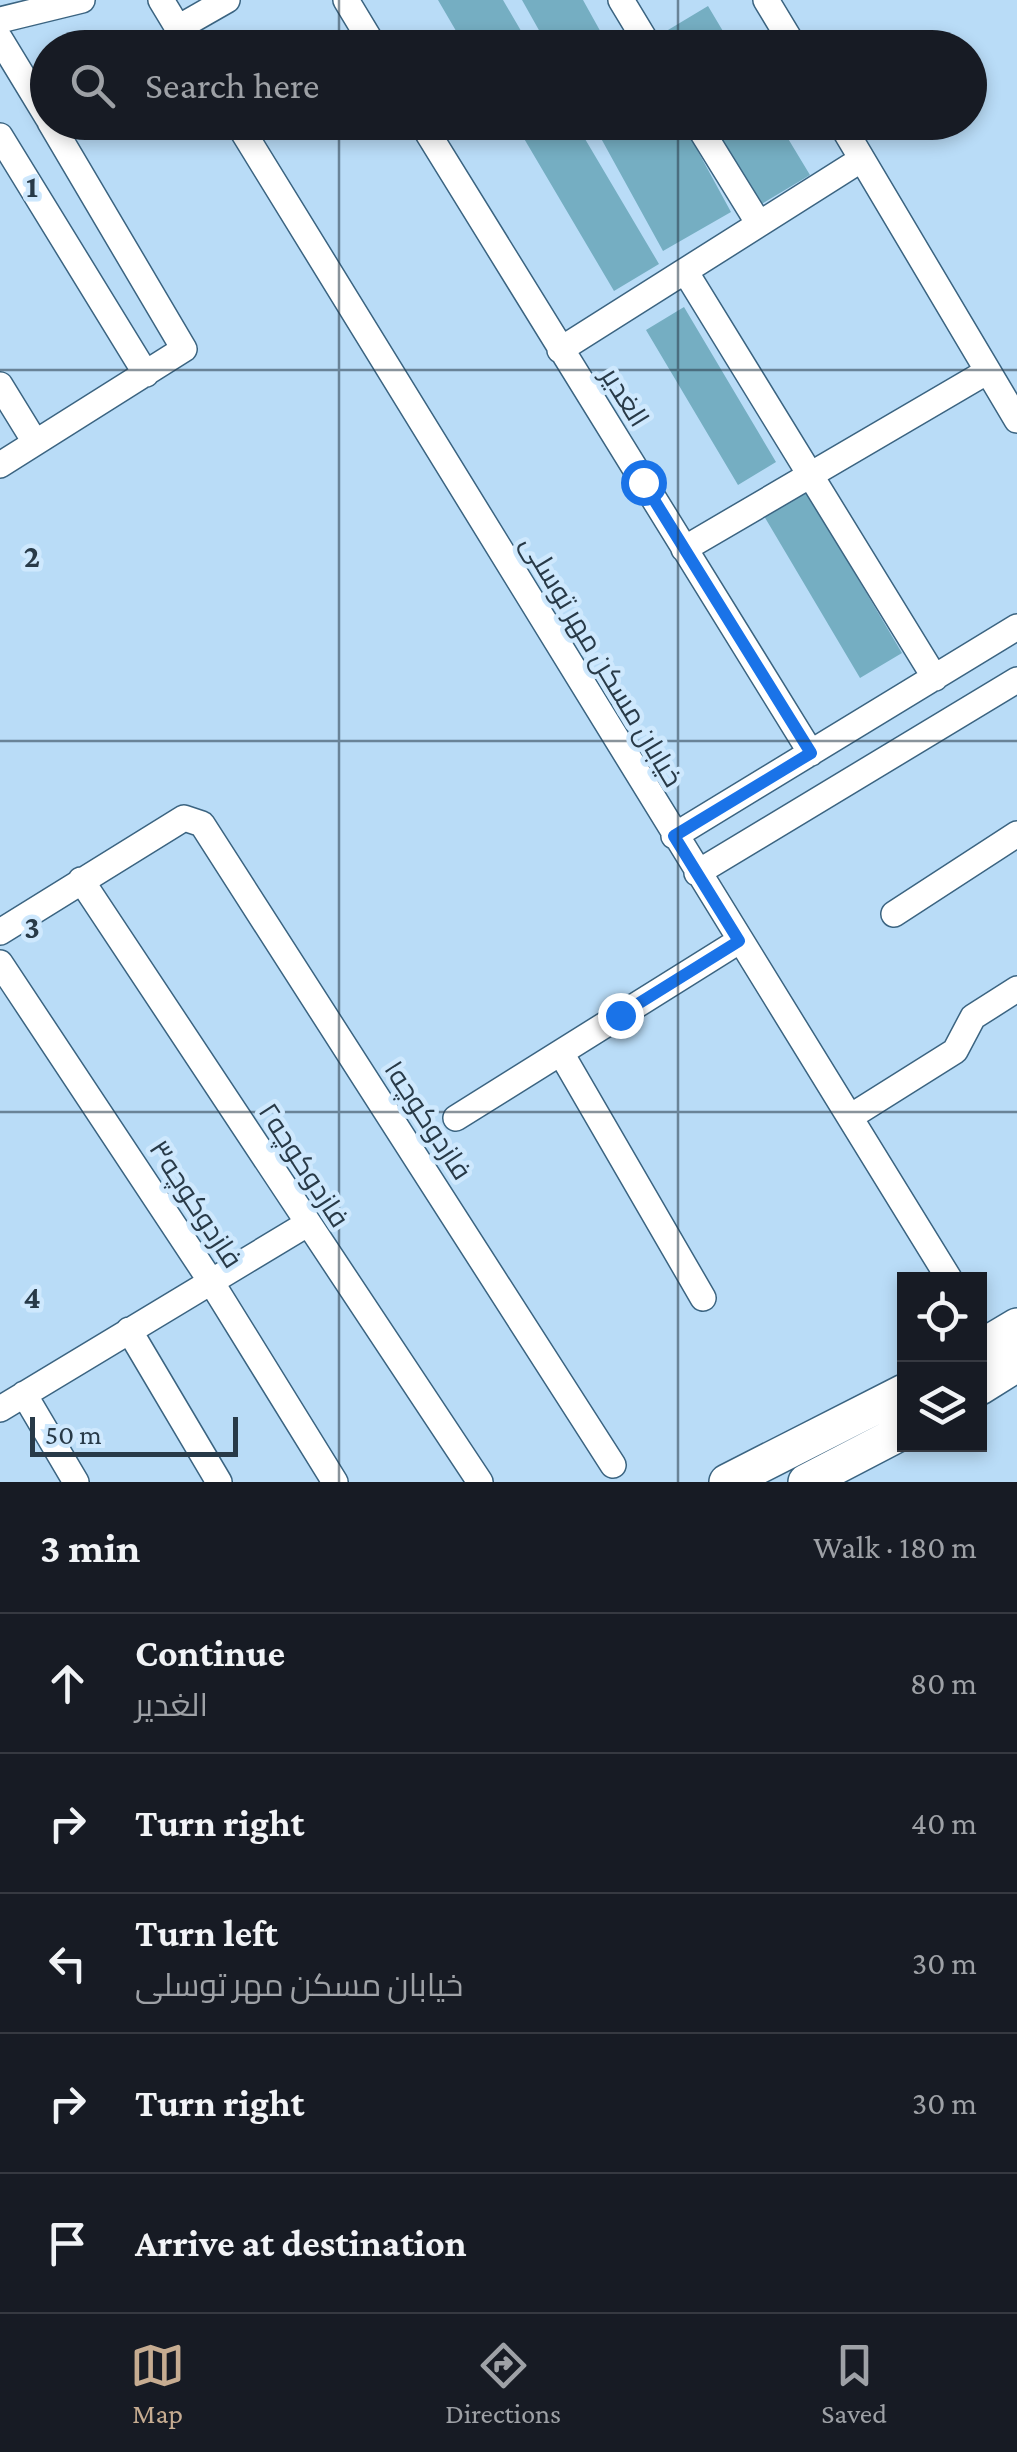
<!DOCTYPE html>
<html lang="en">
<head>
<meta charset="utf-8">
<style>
	body { margin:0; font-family:"Crimson Pro",Cairo,serif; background:#20242c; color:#f1f3f6 }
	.controls { position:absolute; right:30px; bottom:30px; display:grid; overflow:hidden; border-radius:0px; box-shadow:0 5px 15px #0003 }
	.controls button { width:90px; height:90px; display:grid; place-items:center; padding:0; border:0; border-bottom:2px solid #363941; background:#171b24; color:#f1f3f6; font:50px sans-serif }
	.scale { position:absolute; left:30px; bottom:25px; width:208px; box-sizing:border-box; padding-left:10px; border:5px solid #283a48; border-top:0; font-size:28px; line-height:35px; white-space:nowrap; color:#283a48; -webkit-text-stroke:8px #cee8fd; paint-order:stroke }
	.stop { position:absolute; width:30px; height:30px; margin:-22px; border:8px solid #1a73e8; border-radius:50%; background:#fff }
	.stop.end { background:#1a73e8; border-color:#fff; box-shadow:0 2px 10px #0008 }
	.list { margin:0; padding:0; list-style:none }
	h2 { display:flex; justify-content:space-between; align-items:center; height:130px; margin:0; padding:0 40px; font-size:42px }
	h2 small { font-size:32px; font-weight:400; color:#9ea1a6 }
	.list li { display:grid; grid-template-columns:65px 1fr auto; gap:30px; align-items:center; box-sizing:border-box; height:140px; padding:0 40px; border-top:2px solid #363941 }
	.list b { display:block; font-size:38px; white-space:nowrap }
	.list p { margin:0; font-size:32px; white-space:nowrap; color:#9ea1a6 }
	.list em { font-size:32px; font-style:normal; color:#9ea1a6 }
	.icon { flex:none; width:55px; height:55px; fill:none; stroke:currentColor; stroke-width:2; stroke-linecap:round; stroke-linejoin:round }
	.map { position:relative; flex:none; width:1017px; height:1482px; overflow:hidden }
	.search { position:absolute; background:#171b24; box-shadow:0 5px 15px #0003; left:30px; right:30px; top:30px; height:110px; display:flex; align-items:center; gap:25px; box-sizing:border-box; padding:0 35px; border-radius:55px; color:#9ea1a6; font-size:38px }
	.sheet { height:830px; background:#171b24 }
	nav { display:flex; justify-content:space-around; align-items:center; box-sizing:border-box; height:140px; border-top:2px solid #363941; background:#171b24; font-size:28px; color:#9ea1a6 }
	nav a { display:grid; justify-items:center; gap:5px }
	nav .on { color:#c6ac91 }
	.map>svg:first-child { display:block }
</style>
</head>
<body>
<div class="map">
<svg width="1017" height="1482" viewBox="0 0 1017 1482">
	<rect width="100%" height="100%" fill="#b9dcf7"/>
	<path fill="#75aec2" d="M438,0H503L531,48H466Z
		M522,0H583L603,36L582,48H549Z
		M708,6L733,48H665L658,36Z
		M519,122H575L659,264L614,291L516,125Z
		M592,122H682L731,212L663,251Z
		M710,122H778L810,175L760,205Z
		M684,307L776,462L738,485L646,330Z
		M806,491L902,653L860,678L764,516Z"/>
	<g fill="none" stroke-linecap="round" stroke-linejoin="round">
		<g stroke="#3b6481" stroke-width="28">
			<path id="street" d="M161,0L190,48
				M346,0L375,48
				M621,0L650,48
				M766,0L795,48
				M0,20L82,0
				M178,28L227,0
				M0,39L48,118
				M237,122L950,1280
				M421,122L811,753
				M696,122L759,224
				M840,122L1017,420
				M0,136L146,374
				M685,271L935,678
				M560,350L862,159
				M0,385L35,442
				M0,465L184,349L50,122
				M684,549L988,371
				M674,836L1017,627
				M697,873L1017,680
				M81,880L480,1482
				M894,914L1017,834
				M0,932L184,818L202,824L613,1465
				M0,963L210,1280L335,1482
				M561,1053L703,1298
				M850,1117L955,1051L973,1017L1017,989
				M456,1118L739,941
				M129,1330L219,1482
				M24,1394L76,1482
				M0,1409L307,1224"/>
		</g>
		<g stroke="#3b6481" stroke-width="38">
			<path id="secondary" d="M980,1348L1017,1326
				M980,1387L1017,1364
				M727,1482L904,1392
				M806,1482L904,1431"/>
		</g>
		<use href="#street" stroke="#fff" stroke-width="25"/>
		<use href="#secondary" stroke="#fff" stroke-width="35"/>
	</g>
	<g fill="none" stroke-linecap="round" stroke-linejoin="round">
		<path stroke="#1a73e8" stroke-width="12" d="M620,1015L739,941L674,836L811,753L643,482"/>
	</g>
	<path fill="none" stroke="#283a48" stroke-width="2.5" stroke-opacity="0.55" d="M339,0V48M678,0V48M339,122V1482M678,122V1482M0,370H1017M0,741H1017M0,1112H1017"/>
	<g text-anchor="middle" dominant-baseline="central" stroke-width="9" stroke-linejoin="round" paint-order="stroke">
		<g font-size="28" fill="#283a48" stroke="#cee8fd">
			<text transform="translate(625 397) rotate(58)">الغدیر</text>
			<text transform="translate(602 661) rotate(59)">خیابان مسکن مهر توسلی</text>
			<text transform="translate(428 1120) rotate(57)">فازدوکوچه۱</text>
			<text transform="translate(304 1165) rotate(57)">فازدوکوچه۲</text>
			<text transform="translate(196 1204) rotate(57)">فازدوکوچه۳</text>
		</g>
	</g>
	<g font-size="32" text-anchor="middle" font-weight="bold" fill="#283a48" stroke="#cee8fd" stroke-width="9" stroke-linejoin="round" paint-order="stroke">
		<text x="32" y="197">1</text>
		<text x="32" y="567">2</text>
		<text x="32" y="938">3</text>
		<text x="32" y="1308">4</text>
	</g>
</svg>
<div class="controls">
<button><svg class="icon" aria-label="locate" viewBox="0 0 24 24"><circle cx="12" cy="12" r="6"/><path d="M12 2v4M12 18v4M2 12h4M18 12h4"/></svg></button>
<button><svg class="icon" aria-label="layers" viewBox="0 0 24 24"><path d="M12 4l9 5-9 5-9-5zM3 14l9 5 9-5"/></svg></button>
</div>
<div class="scale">50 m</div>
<div class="stop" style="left:643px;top:482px"></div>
<div class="stop end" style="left:620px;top:1015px"></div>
<div class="search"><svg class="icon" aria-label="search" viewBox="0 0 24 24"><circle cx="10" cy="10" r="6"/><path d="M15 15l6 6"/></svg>Search here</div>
</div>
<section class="sheet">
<h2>3 min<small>Walk · 180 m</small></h2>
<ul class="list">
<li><svg class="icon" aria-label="ahead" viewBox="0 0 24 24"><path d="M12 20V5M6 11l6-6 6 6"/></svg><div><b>Continue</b><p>الغدیر</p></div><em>80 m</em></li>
<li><svg class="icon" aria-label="right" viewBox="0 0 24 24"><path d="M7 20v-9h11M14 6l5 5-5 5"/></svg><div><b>Turn right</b></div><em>40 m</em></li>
<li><svg class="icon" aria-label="left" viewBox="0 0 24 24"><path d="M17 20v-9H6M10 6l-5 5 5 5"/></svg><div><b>Turn left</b><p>خیابان مسکن مهر توسلی</p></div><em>30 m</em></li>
<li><svg class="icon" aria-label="right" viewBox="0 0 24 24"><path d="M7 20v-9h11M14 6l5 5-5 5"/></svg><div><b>Turn right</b></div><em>30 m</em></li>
<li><svg class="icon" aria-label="arrive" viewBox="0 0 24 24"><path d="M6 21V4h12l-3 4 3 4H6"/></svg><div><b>Arrive at destination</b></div></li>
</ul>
</section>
<nav>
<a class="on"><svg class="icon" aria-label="map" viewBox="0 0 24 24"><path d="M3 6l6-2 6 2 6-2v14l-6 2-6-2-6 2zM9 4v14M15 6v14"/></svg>Map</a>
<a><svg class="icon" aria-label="directions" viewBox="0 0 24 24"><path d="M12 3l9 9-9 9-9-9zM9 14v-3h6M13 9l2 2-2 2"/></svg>Directions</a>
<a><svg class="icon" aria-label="saved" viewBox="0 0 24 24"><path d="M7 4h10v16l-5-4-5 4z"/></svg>Saved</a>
</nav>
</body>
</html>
